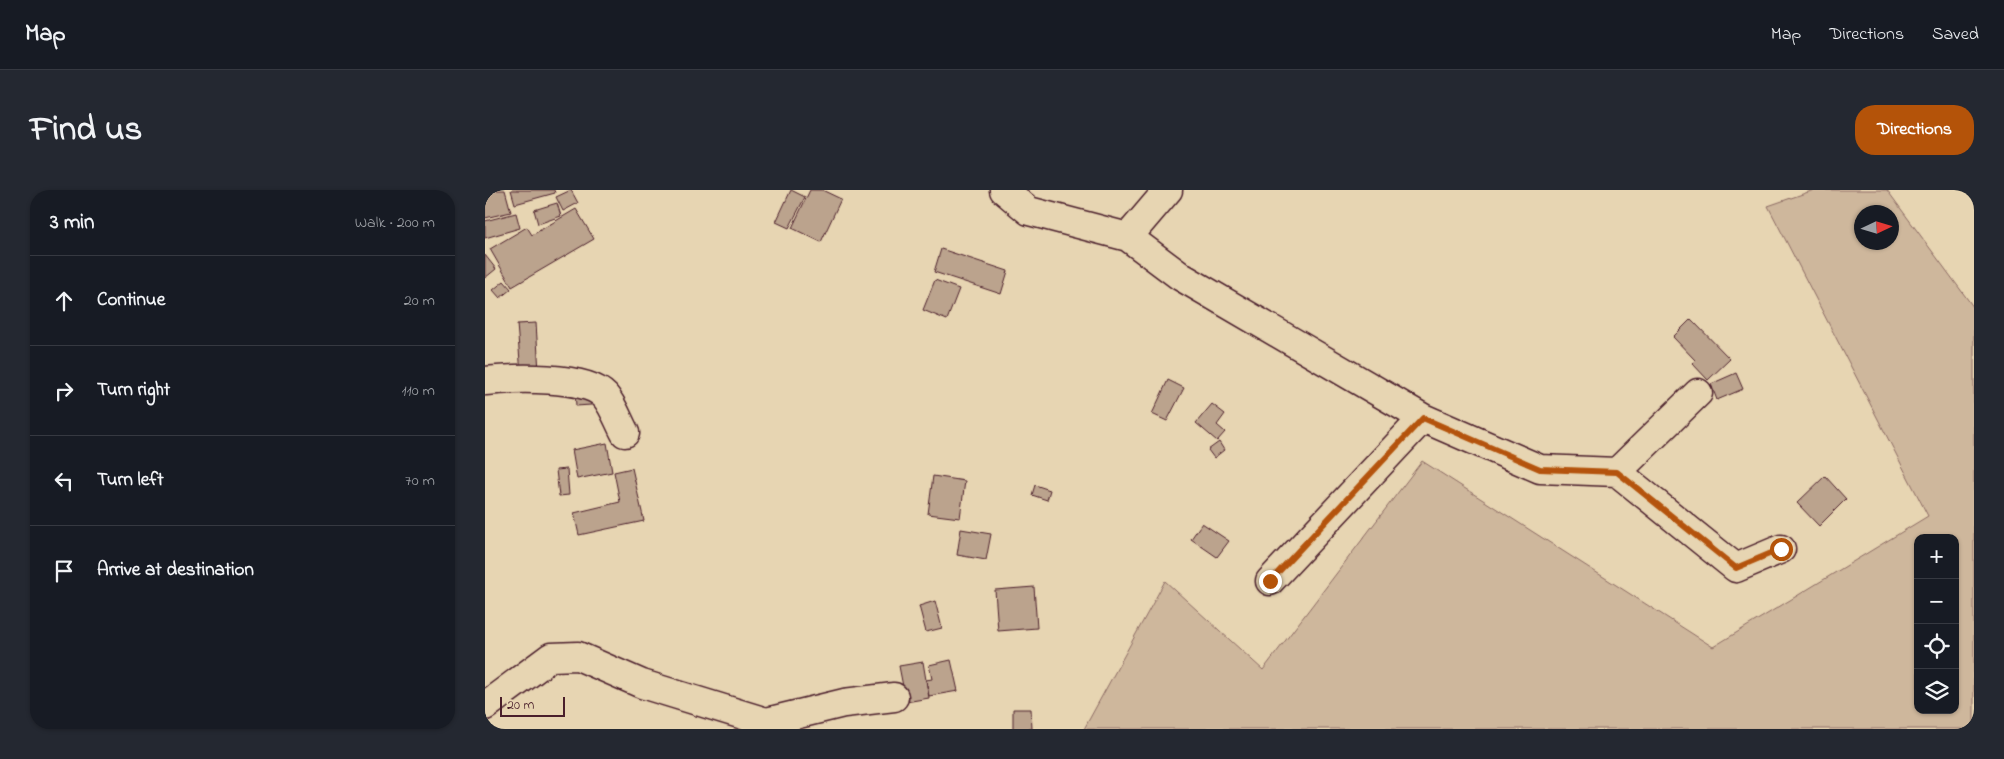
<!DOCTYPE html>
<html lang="en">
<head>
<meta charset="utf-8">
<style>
	body { margin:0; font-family:"Indie Flower",sans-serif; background:#242831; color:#f1f3f6 }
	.controls { position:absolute; right:15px; bottom:15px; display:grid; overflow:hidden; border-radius:10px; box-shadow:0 1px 4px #0004 }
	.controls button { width:45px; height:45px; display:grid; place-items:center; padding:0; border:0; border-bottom:1px solid #363941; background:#171b24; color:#f1f3f6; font:25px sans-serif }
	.compass { position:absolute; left:1369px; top:15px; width:45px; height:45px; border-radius:50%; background:#171b24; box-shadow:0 1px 4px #0004; rotate:86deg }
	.scale { position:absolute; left:15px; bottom:12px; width:65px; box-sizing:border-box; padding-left:5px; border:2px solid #4a1f2b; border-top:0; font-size:14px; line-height:18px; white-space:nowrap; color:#4a1f2b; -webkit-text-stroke:4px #e7d5b2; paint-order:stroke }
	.stop { position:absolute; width:15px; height:15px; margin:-11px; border:4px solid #b45309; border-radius:50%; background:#fff }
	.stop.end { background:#b45309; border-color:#fff; box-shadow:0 1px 5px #0008 }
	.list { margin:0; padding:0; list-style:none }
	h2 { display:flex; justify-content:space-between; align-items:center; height:65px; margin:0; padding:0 20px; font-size:21px }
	h2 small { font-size:16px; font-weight:400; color:#9ea1a6 }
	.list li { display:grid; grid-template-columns:32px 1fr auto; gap:15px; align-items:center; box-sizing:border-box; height:90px; padding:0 20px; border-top:1px solid #363941 }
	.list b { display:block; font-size:19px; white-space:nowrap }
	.list em { font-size:16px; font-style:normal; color:#9ea1a6 }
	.icon { flex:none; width:28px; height:28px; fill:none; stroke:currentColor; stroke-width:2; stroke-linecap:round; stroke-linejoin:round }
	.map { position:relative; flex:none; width:1489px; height:539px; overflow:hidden; border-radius:20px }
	header { display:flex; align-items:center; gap:30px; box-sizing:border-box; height:70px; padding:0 25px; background:#171b24; border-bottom:1px solid #363941 }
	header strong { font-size:24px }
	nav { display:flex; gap:28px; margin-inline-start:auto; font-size:18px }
	.intro { display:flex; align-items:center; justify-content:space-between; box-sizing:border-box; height:120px; padding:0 30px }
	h1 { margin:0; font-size:35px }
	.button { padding:12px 22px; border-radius:20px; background:#b45309; color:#fff; font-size:18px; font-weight:700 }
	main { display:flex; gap:30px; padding:0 30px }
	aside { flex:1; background:#171b24; border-radius:20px; box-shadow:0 1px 4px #0004 }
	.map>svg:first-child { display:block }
</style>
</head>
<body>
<header>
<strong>Map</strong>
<nav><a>Map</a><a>Directions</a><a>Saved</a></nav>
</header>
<div class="intro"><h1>Find us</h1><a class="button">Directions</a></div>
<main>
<aside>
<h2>3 min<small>Walk · 200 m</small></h2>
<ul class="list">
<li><svg class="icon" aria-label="ahead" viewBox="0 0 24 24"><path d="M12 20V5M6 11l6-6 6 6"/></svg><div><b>Continue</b></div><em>20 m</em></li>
<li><svg class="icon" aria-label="right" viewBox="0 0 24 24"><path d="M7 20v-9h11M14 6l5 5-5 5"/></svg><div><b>Turn right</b></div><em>110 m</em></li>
<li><svg class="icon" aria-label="left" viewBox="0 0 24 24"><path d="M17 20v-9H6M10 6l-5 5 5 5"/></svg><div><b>Turn left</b></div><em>70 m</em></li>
<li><svg class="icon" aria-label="arrive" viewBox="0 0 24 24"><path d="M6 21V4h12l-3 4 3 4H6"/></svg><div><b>Arrive at destination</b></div></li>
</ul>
</aside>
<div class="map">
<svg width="1489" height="539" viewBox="0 0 1489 539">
	<rect width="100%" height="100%" fill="#e7d5b2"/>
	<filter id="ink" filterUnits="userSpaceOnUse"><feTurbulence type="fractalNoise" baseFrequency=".02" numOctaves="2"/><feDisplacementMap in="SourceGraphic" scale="10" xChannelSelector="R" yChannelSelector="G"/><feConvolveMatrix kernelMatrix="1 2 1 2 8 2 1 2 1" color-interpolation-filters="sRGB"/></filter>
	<g filter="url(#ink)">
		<path fill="#ceb79c" stroke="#8c6b64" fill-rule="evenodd" d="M1329,0H1402L1489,118V539H599L680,391L778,480L937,271L1228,457L1443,326L1283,16ZM1376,22H1406V52H1376ZM1433,348H1470V520H1433Z"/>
		<path fill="#bba38d" stroke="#4a1f2b" d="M0,0H20L26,22L0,28Z
			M26,0H69L70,3L30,14Z
			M86,0L93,13L78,21L71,7Z
			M306,0L320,7L304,38L291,32Z
			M325,0H337L356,9L336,52L307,38Z
			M72,13L76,26L53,34L49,20Z
			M91,19L109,49L27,97L5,59L42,37L47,45Z
			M31,23L35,38L0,48V31Z
			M456,59L523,81L516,104L449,82Z
			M0,65L11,79L0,88Z
			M450,90L474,99L462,130L438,120Z
			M19,91L26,99L15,108L8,100Z
			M1206,129L1245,169L1223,190L1207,173L1210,170L1188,147Z
			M51,133L54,182L36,184L32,134Z
			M1251,183L1258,199L1232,210L1226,194Z
			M683,190L699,198L682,231L667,224Z
			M104,200L106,215L91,216L90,201Z
			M727,214L740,224L732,235L740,242L732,251L711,233Z
			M734,252L739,260L729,268L723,260Z
			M122,253L127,282L92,289L87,260Z
			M147,278L159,331L94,345L89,323L135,312L129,282Z
			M82,279L84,305L74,306L71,280Z
			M448,286L480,291L475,328L443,324Z
			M1340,286L1361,309L1334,336L1312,313Z
			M550,295L565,300L562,310L547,305Z
			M717,333L744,351L732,367L706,349Z
			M476,339L506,344L501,370L472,365Z
			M549,397L552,438L513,441L510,400Z
			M450,411L457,438L441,442L434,416Z
			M466,470L473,501L444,506L441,490L447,489L444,475Z
			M438,472L444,508L421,512L414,476Z
			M528,519H546L547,539H528Z"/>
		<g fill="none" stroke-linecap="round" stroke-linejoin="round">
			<g stroke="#4a1f2b" stroke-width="31">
				<path id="minor" d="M519,0L544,21L643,47L695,86L938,228L1055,279L1132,282L1251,378L1296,359
					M643,47L683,0
					M0,191C27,188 101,185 120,206C128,215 134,232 140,243
					M1132,282L1213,203
					M785,391L938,228
					M0,516L66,467L93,466L157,494L281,532L359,513L409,507"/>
			</g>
			<use href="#minor" stroke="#e7d5b2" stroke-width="28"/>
		</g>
	</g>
	<g fill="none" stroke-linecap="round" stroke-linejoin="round" filter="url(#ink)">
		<path stroke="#b45309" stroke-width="6" d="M785,391L938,228L1055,279L1132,282L1251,378L1296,359"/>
	</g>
</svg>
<div class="controls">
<button>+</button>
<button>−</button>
<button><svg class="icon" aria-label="locate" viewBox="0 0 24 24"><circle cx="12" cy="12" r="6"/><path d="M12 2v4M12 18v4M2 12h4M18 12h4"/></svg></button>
<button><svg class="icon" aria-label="layers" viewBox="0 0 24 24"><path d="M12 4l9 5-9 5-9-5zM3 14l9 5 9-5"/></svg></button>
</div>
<svg class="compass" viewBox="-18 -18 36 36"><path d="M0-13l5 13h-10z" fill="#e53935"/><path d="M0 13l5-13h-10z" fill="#9ea1a6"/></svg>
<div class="scale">20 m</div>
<div class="stop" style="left:1296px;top:359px"></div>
<div class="stop end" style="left:785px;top:391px"></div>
</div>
</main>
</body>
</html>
